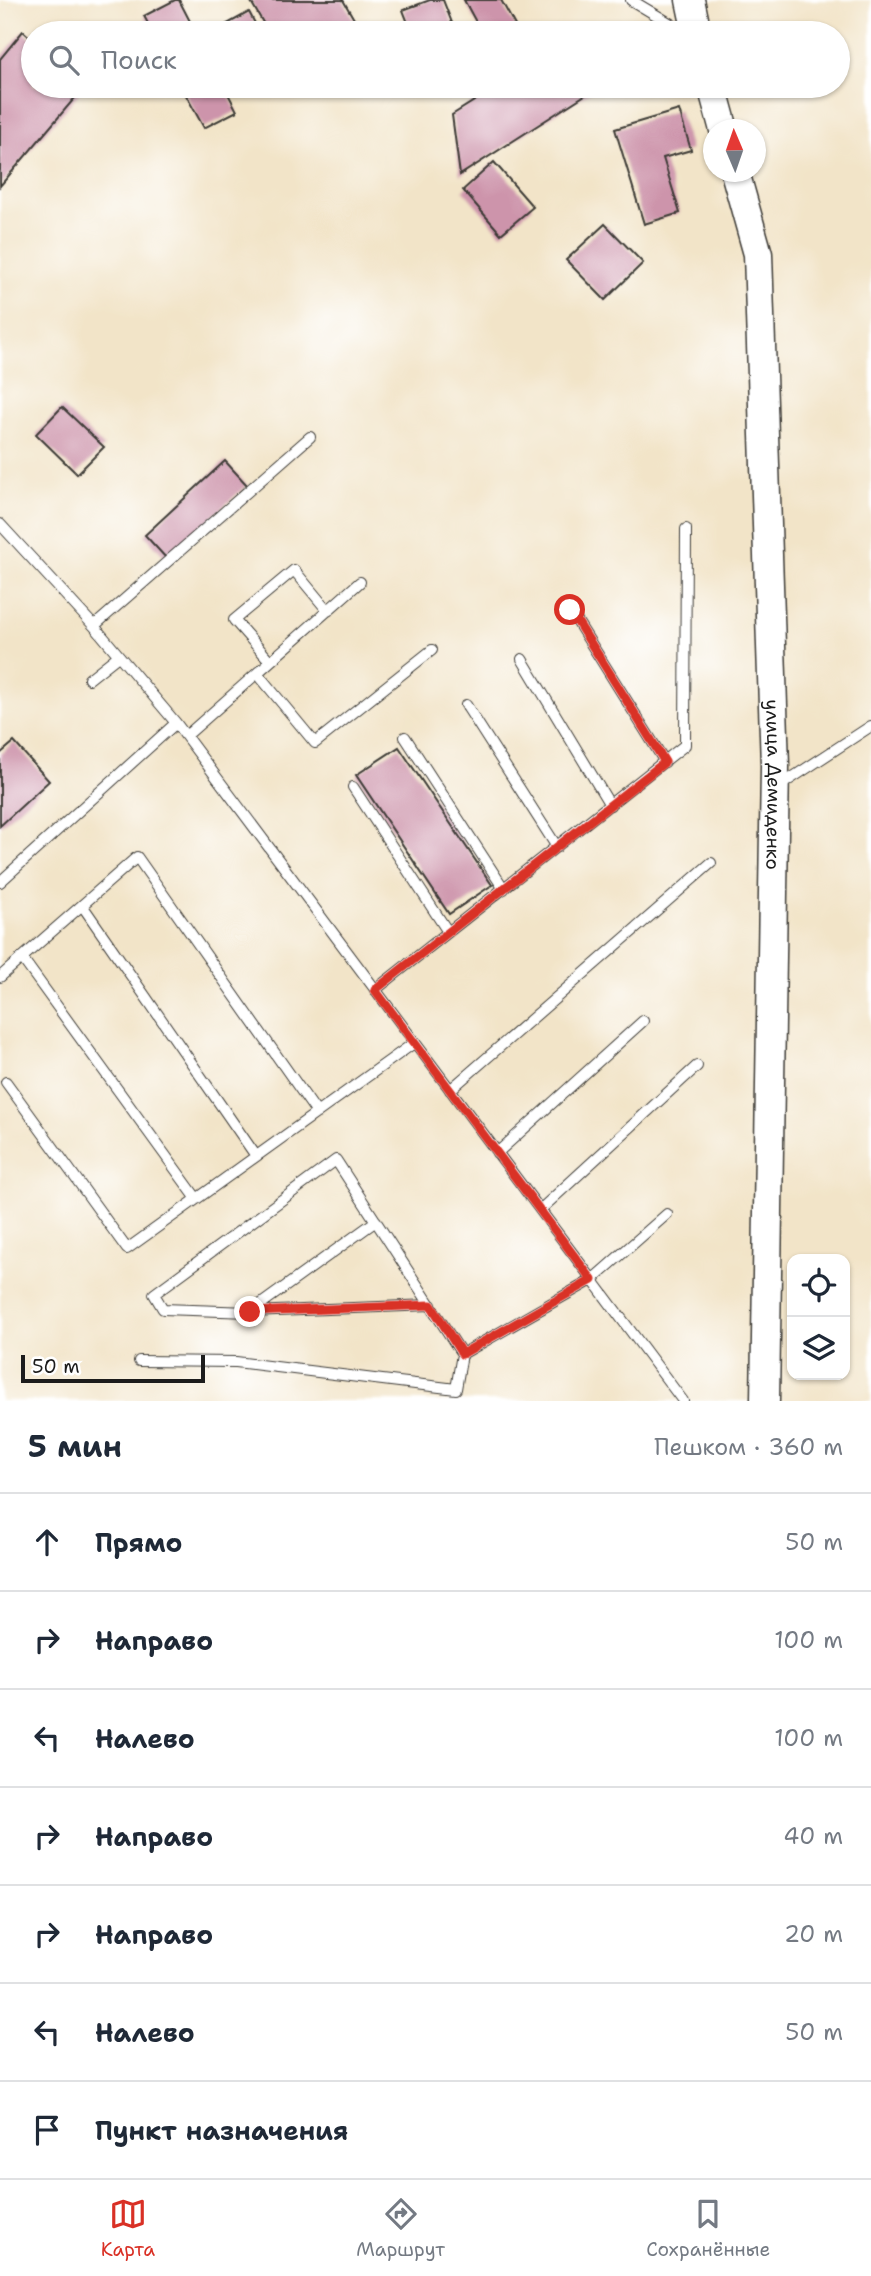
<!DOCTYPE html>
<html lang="ru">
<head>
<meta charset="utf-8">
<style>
	body { margin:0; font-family:"Shantell Sans",sans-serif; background:#f2f2f3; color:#1f2937 }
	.controls { position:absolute; right:21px; bottom:21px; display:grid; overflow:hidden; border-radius:14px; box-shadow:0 2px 5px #0004 }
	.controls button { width:63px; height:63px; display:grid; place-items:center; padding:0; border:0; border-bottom:2px solid #e0e1e3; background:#fff; color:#1f2937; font:35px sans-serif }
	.compass { position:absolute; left:703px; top:119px; width:63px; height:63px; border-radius:50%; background:#fff; box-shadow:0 2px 5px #0004; rotate:358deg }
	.scale { position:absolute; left:21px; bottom:18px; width:184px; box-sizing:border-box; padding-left:7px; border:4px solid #1c1c1c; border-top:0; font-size:19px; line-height:24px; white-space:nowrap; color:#1c1c1c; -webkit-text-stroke:5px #fff; paint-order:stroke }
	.stop { position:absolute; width:21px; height:21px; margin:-16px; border:5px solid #d93025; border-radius:50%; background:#fff }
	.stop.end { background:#d93025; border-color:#fff; box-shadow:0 2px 7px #0008 }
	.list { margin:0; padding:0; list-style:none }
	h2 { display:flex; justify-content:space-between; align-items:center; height:91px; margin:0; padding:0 28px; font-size:30px }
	h2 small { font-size:23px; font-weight:400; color:#747a83 }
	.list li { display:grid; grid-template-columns:46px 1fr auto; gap:21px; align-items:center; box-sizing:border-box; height:98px; padding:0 28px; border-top:2px solid #e0e1e3 }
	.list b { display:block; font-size:26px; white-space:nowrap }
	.list em { font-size:23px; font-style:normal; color:#747a83 }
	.icon { flex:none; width:38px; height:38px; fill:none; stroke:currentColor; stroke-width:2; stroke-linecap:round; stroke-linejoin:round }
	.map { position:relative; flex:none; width:871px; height:1401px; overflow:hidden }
	.search { position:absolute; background:#fff; box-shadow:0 2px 5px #0004; left:21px; right:21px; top:21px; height:77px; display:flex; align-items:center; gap:18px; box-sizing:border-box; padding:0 24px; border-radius:38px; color:#747a83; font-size:26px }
	.sheet { height:777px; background:#fff }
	nav { display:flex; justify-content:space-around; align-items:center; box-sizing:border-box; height:98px; border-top:2px solid #e0e1e3; background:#fff; font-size:19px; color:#747a83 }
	nav a { display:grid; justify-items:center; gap:4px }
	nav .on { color:#d93025 }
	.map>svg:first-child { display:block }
</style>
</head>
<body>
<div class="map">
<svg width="871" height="1401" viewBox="0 0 871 1401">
	<rect width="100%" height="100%" fill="#fff"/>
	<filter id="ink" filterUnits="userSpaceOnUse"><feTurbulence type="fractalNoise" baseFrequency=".0143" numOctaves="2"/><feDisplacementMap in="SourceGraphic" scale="14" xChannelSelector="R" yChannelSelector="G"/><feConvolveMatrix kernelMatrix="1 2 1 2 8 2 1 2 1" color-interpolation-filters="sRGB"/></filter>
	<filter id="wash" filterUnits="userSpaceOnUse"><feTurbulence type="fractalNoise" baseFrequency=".00686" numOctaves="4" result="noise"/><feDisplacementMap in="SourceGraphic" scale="28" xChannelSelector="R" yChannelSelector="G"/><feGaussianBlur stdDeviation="1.57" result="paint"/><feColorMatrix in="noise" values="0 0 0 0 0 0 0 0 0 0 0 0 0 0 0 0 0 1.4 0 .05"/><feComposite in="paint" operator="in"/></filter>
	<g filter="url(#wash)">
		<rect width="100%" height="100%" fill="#f2e4c8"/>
		<g id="blocks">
			<path fill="#cd94ab" d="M175,0H179L196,33H153L144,16Z
				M250,0H343L362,33H269Z
				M430,0H443L456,33H412L403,10Z
				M464,0H501L519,33H482Z
				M249,12L260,33H211Z
				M590,26L595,33H579Z
				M23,31L33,40V86H85L0,186V59Z
				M181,86H224L237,111L204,128Z
				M498,86H599L460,175L452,115Z
				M679,110L691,150L663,158L680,213L644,224L615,129Z
				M494,162L533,207L501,234L463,190Z
				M605,224L643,263L605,300L566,260Z
				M62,407L104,447L77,474L36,434Z
				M225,461L247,485L167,559L145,535Z
				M14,742L49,781L0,826V754Z
				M399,747L492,885L449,914L356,775Z"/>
		</g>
	</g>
	<g filter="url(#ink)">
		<use href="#blocks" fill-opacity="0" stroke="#3c3a36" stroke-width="2"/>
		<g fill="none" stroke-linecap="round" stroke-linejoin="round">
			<g stroke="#3c3a36" stroke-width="12">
				<path id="lane" d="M631,0L686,33
					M0,524L94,626L176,723
					M570,610L665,762
					M94,626L310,437
					M522,659L610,805
					M270,661L234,620L294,570L328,611
					M257,673L315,743L432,650
					M89,679L118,656
					M466,705L557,847
					M186,736L360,582
					M405,737L504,889
					M353,787L448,932
					M778,787L871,726
					M0,882L176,723L683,1401
					M82,905L256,1156
					M22,958L197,1199
					M0,977L137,857L317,1113
					M375,990L685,745L686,529
					M6,1082L127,1249L414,1043
					M450,1090L711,863
					M497,1153L643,1021
					M540,1210L697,1066
					M431,1305L250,1312L163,1309L154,1294L336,1160L462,1354L592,1280L667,1214
					M250,1312L376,1221
					M139,1361L236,1362L456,1389L462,1354"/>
			</g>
			<g stroke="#3c3a36" stroke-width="31">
				<g id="secondary">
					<path d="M690,0L697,33"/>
					<path d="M712,86L724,130"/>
					<path id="s1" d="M735,172L758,254L775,766L765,1401"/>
				</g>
			</g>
			<use href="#lane" stroke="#fff" stroke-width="10"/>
			<use href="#secondary" stroke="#fff" stroke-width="28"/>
		</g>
	</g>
	<g fill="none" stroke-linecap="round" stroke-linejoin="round" filter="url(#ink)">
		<path stroke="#d93025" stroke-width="9" d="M250,1312L431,1305L462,1354L592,1280L375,990L665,762L570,610"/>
	</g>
	<g text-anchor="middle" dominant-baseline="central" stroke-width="5" stroke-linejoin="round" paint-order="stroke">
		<g font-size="19" fill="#1c1c1c" stroke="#fff">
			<text stroke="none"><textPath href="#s1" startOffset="616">улица Демиденко</textPath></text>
		</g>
	</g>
</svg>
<div class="controls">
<button><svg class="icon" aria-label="locate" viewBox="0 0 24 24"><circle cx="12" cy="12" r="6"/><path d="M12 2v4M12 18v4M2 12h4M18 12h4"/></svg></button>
<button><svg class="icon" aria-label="layers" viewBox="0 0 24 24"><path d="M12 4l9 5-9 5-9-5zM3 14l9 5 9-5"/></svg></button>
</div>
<svg class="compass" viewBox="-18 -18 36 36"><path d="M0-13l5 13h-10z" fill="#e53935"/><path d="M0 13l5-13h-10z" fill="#747a83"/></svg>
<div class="scale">50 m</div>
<div class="stop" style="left:570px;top:610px"></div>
<div class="stop end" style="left:250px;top:1312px"></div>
<div class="search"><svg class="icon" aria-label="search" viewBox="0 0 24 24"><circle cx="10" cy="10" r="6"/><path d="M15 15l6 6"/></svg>Поиск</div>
</div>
<section class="sheet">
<h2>5 мин<small>Пешком · 360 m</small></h2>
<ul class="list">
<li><svg class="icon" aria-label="ahead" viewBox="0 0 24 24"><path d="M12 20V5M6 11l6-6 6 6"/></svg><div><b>Прямо</b></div><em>50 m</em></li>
<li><svg class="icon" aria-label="right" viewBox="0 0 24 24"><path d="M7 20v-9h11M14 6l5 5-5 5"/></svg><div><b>Направо</b></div><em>100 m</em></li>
<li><svg class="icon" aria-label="left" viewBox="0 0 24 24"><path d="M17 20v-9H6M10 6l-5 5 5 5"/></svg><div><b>Налево</b></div><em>100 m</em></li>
<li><svg class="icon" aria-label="right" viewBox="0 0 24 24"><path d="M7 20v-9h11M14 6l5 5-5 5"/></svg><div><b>Направо</b></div><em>40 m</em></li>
<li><svg class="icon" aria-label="right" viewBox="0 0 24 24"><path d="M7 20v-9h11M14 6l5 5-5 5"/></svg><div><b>Направо</b></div><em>20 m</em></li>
<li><svg class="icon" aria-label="left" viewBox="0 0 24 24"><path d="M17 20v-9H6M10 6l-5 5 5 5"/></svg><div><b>Налево</b></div><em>50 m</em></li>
<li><svg class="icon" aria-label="arrive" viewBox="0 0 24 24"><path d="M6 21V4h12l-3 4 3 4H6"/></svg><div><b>Пункт назначения</b></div></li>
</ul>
</section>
<nav>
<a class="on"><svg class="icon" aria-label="map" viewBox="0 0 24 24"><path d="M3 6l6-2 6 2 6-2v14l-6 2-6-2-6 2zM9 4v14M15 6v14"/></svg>Карта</a>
<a><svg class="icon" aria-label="directions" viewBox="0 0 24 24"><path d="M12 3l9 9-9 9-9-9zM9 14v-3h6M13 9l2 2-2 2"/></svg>Маршрут</a>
<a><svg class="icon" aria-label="saved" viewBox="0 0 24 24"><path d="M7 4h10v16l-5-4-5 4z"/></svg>Сохранённые</a>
</nav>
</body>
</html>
